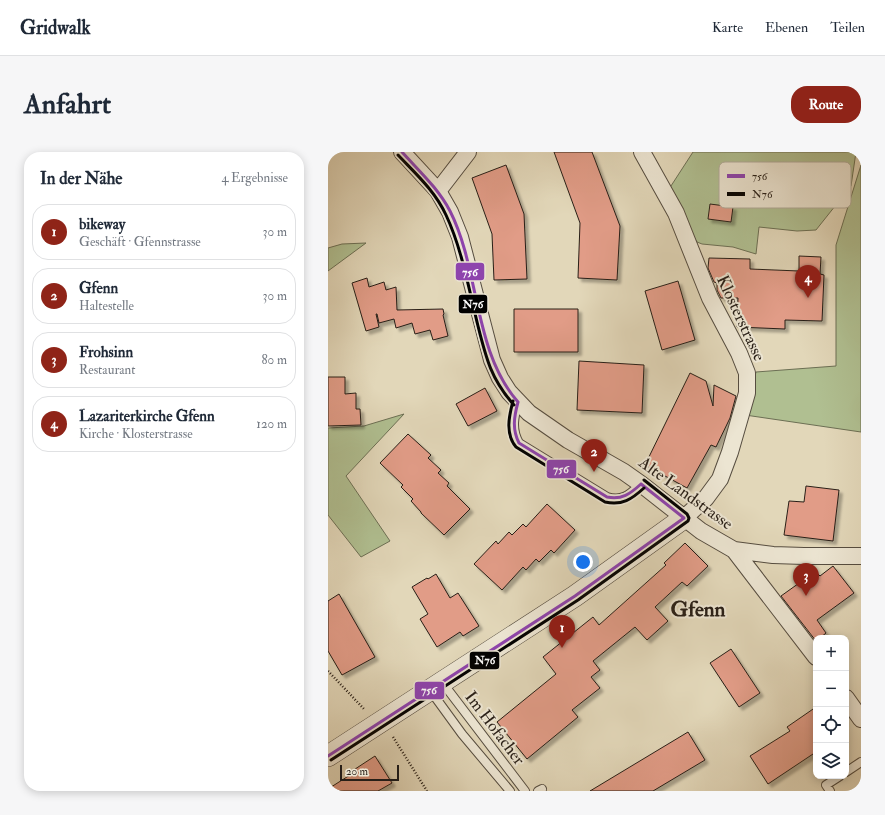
<!DOCTYPE html>
<html lang="de">
<head>
<meta charset="utf-8">
<style>
	body { margin:0; font-family:"IM FELL Double Pica",serif; background:#f6f6f7; color:#1f2937 }
	.controls { position:absolute; right:12px; bottom:12px; display:grid; overflow:hidden; border-radius:8px; box-shadow:0 2px 10px #0003 }
	.controls button { width:36px; height:36px; display:grid; place-items:center; padding:0; border:0; border-bottom:1px solid #e0e1e3; background:#fff; color:#1f2937; font:20px sans-serif }
	.scale { position:absolute; left:12px; bottom:10px; width:59px; box-sizing:border-box; padding-left:4px; border:2px solid #281f17; border-top:0; font-size:11px; line-height:14px; white-space:nowrap; color:#281f17; -webkit-text-stroke:3px #ece5d2; paint-order:stroke }
	.you { position:absolute; left:255px; top:410px; width:14px; height:14px; margin:-10px; border:3px solid #fff; border-radius:50%; background:#1a73e8; box-shadow:0 0 0 6px #1a73e833 }
	.badge { display:grid; place-items:center; width:26px; height:26px; border-radius:50%; background:#8f2418; color:#fff; font-size:13px; font-weight:700 }
	.pin { position:absolute; translate:-50% -33px; filter:drop-shadow(0 1px 2px #0008) }
	.pin::after { content:''; position:absolute; top:21px; width:14px; height:12px; background:inherit; clip-path:polygon(0 0,100% 0,50% 100%) }
	.list { margin:0; padding:0; list-style:none }
	h2 { display:flex; justify-content:space-between; align-items:center; height:52px; margin:0; padding:0 16px; font-size:17px }
	h2 small { font-size:13px; font-weight:400; color:#747a83 }
	.list li { display:grid; grid-template-columns:26px 1fr auto; gap:12px; align-items:center; box-sizing:border-box; height:56px; margin:0 8px 8px; padding:0 8px; border:1px solid #e0e1e3; border-radius:16px }
	.list b { display:block; font-size:15px; white-space:nowrap }
	.list p { margin:0; font-size:13px; white-space:nowrap; color:#747a83 }
	.list em { font-size:13px; font-style:normal; color:#747a83 }
	.icon { flex:none; width:22px; height:22px; fill:none; stroke:currentColor; stroke-width:2; stroke-linecap:round; stroke-linejoin:round }
	.map { position:relative; flex:none; width:533px; height:639px; overflow:hidden; border-radius:16px }
	header { display:flex; align-items:center; gap:24px; box-sizing:border-box; height:56px; padding:0 20px; background:#fff; border-bottom:1px solid #e0e1e3 }
	header strong { font-size:19px }
	nav { display:flex; gap:22px; margin-inline-start:auto; font-size:14px }
	.intro { display:flex; align-items:center; justify-content:space-between; box-sizing:border-box; height:96px; padding:0 24px }
	h1 { margin:0; font-size:28px }
	.button { padding:10px 18px; border-radius:16px; background:#8f2418; color:#fff; font-size:14px; font-weight:700 }
	main { display:flex; gap:24px; padding:0 24px }
	aside { flex:1; background:#fff; border-radius:16px; box-shadow:0 2px 10px #0003 }
	.map>svg:first-child { display:block }
</style>
</head>
<body>
<header>
<strong>Gridwalk</strong>
<nav><a>Karte</a><a>Ebenen</a><a>Teilen</a></nav>
</header>
<div class="intro"><h1>Anfahrt</h1><a class="button">Route</a></div>
<main>
<aside>
<h2>In der Nähe<small>4 Ergebnisse</small></h2>
<ul class="list">
<li><span class="badge">1</span><div><b>bikeway</b><p>Geschäft · Gfennstrasse</p></div><em>30 m</em></li>
<li><span class="badge">2</span><div><b>Gfenn</b><p>Haltestelle</p></div><em>30 m</em></li>
<li><span class="badge">3</span><div><b>Frohsinn</b><p>Restaurant</p></div><em>80 m</em></li>
<li><span class="badge">4</span><div><b>Lazariterkirche Gfenn</b><p>Kirche · Klosterstrasse</p></div><em>120 m</em></li>
</ul>
</aside>
<div class="map">
<svg width="533" height="639" viewBox="0 0 533 639">
	<defs>
		<filter id="shadow"><feDropShadow dx="3.5" dy="3.5" stdDeviation="1" flood-color="#0004"/></filter>
	</defs>
	<rect width="100%" height="100%" fill="#e2d7b9"/>
	<filter id="stains"><feTurbulence type="fractalNoise" baseFrequency=".005" numOctaves="4"/><feColorMatrix values="0 0 0 0 .2 0 0 0 0 .09 0 0 0 0 .02 0 0 0 .5 -.17"/></filter>
	<radialGradient id="worn" r=".72"><stop offset=".6" stop-color="#630" stop-opacity="0"/><stop offset="1" stop-color="#630" stop-opacity=".3"/></radialGradient>
	<path fill="#b0bf91" stroke="#6c6f54" d="M365,0H528L523,34L488,78L469,79L431,75L428,102L405,95L374,92L369,90L361,78L341,37Z
		M533,13V280L417,263L428,220L508,214V93Z
		M38,91L0,119V96L14,92Z
		M76,262L18,324L62,389L33,405L0,363V276L36,274Z"/>
	<path fill="#e19c87" stroke="#281f17" filter="url(#shadow)" d="M226,0H264L292,74L289,128L250,126L252,71Z
		M178,13L196,62L199,127L166,128L164,82L144,26Z
		M382,52L405,55L403,70L380,67Z
		M471,104L493,105L492,122L496,123L494,169L457,168V177L409,175L410,146H393L389,138V131L386,130L380,116L381,106L422,107V117L471,119Z
		M39,126L41,135L56,130L58,138L68,135L69,158L115,157L116,162L115,163L120,184L105,188L102,178L87,182L84,171L68,176L66,167L51,171L49,162H48L51,175L38,179L24,131Z
		M350,129L367,188L334,198L317,139Z
		M186,157H250V200H186Z
		M251,209L316,213L314,261L249,258Z
		M362,221L378,229L385,254L386,233L408,244L402,266L388,295L383,293L359,336L317,313Z
		M0,225H17V242L28,241V257H32L33,273L0,274Z
		M157,236L169,259L140,274L128,252Z
		M80,282L103,303L100,306L113,318L110,321L121,331L119,334L142,357L116,383L93,361V360L83,349L85,347L73,335L75,333L52,311Z
		M478,334L511,338L505,389L456,383L461,349L476,350Z
		M219,352L247,378L226,401L223,398L211,410L208,407L198,418L195,415L174,438L146,412L168,389L170,392L181,380L184,383L195,372L198,375Z
		M357,391L380,414L359,434L354,430L327,455L340,469L319,488L307,475L265,509L272,518L263,525L272,536L244,558L250,565L199,607L169,570L228,522L215,505L265,465L271,473L338,413L336,411Z
		M505,414L526,441L489,468L498,481L492,486H488V489L453,444L481,424L483,427L490,422L492,424Z
		M108,422L122,446L130,441L151,474L135,484L132,480L109,495L92,467L100,462L84,435L99,426L100,427Z
		M11,442L47,505L14,523L0,499V449Z
		M403,497L432,541L411,555L382,511Z
		M488,555V600L440,632L422,604L462,579L459,575Z
		M360,580L377,608L325,639H262Z
		M47,604L64,631L50,639H0V637L22,623L21,621Z"/>
	<g fill="none" stroke-linecap="round" stroke-linejoin="round">
		<g stroke="#564d40" stroke-width="10">
			<path id="service" d="M190,250C186,265 183,277 191,291L279,345C295,350 302,342 313,332
				M114,530L197,639
				M102,538L134,582L182,639
				M518,620L533,610
				M210,639L214,637
				M502,639L498,633L512,624"/>
		</g>
		<g stroke="#564d40" stroke-width="18">
			<path id="minor" d="M74,0L110,39L122,60L132,85L164,208L172,226L181,240L201,261L240,288L296,320L313,332L373,379L406,398L488,505
				M314,0L348,61L382,146L411,201L419,221V241L402,300L392,327L378,346L356,366
				M110,39L140,0
				M406,398L445,403L476,404H533
				M518,546L533,567"/>
		</g>
		<g stroke="#564d40" stroke-width="22">
			<path id="tertiary" d="M0,604L247,444L356,366"/>
		</g>
		<path stroke="#281f17" stroke-width="2.5" stroke-dasharray="1 2" stroke-linecap="butt" d="M0,519L36,557
			M65,585L99,639"/>
		<use href="#service" stroke="#ece5d2" stroke-width="8"/>
		<use href="#minor" stroke="#ece5d2" stroke-width="16"/>
		<use href="#tertiary" stroke="#ece5d2" stroke-width="21"/>
		<g stroke="#ece5d2" stroke-width="6">
			<path id="bus-1" d="M74,0C91,19 110,36 122,59C152,118 145,199 190,250
				M190,250C186,265 184,277 191,291L279,345C294,348 302,342 313,332
				M0,604L247,444L356,366L313,332"/>
		</g>
		<g stroke="#ece5d2" stroke-width="6">
			<path id="bus-2" d="M70,3C88,22 107,39 118,63C134,97 141,138 150,174C158,206 163,227 186,253
				M185,249C181,264 177,282 188,295L277,350C294,354 304,347 316,336
				M3,608L250,448L360,369L361,366L359,362L316,328"/>
		</g>
		<use href="#bus-1" stroke="#8e44ad" stroke-width="3"/>
		<use href="#bus-2" stroke="#000" stroke-width="3"/>
	</g>
	<g text-anchor="middle" dominant-baseline="central" stroke-width="4" stroke-linejoin="round" paint-order="stroke">
		<g font-size="17" fill="#281f17" stroke="#ece5d2">
			<text transform="translate(413 166) rotate(65)">Klosterstrasse</text>
			<text transform="translate(358 341) rotate(36)">Alte Landstrasse</text>
			<text transform="translate(167 576) rotate(53)">Im Hofacher</text>
		</g>
		<g font-size="21" font-weight="bold" fill="#281f17" stroke="#ece5d2">
			<text x="370" y="457">Gfenn</text>
		</g>
	</g>
	<rect x="391" y="10" width="132" height="46" rx="6" fill="#ece5d2" stroke="#b1aa9a" stroke-width="1"/>
	<rect x="399" y="22" width="18" height="4" fill="#8e44ad"/>
	<rect x="399" y="40" width="18" height="4" fill="#000"/>
	<g font-size="11" fill="#281f17">
		<text x="424" y="28">756</text>
		<text x="424" y="46">N76</text>
	</g>
	<g stroke="#ece5d2" stroke-width="1.5">
		<rect x="127" y="110" width="30" height="19" rx="4" fill="#8e44ad"/>
		<rect x="130" y="142" width="30" height="20" rx="4" fill="#000"/>
		<rect x="218" y="307" width="31" height="20" rx="4" fill="#8e44ad"/>
		<rect x="141" y="499" width="31" height="19" rx="4" fill="#000"/>
		<rect x="86" y="529" width="31" height="19" rx="4" fill="#8e44ad"/>
	</g>
	<g font-size="11" text-anchor="middle" font-weight="bold" fill="#fff">
		<text x="142" y="124">756</text>
		<text x="145" y="156">N76</text>
		<text x="233" y="321">756</text>
		<text x="157" y="512">N76</text>
		<text x="101" y="542">756</text>
	</g>
	<rect width="100%" height="100%" filter="url(#stains)"/>
	<rect width="100%" height="100%" fill="url(#worn)"/>
</svg>
<div class="controls">
<button>+</button>
<button>−</button>
<button><svg class="icon" aria-label="locate" viewBox="0 0 24 24"><circle cx="12" cy="12" r="6"/><path d="M12 2v4M12 18v4M2 12h4M18 12h4"/></svg></button>
<button><svg class="icon" aria-label="layers" viewBox="0 0 24 24"><path d="M12 4l9 5-9 5-9-5zM3 14l9 5 9-5"/></svg></button>
</div>
<div class="scale">20 m</div>
<div class="you"></div>
<div class="pin badge" style="left:234px;top:496px">1</div>
<div class="pin badge" style="left:266px;top:320px">2</div>
<div class="pin badge" style="left:478px;top:444px">3</div>
<div class="pin badge" style="left:480px;top:146px">4</div>
</div>
</main>
</body>
</html>
